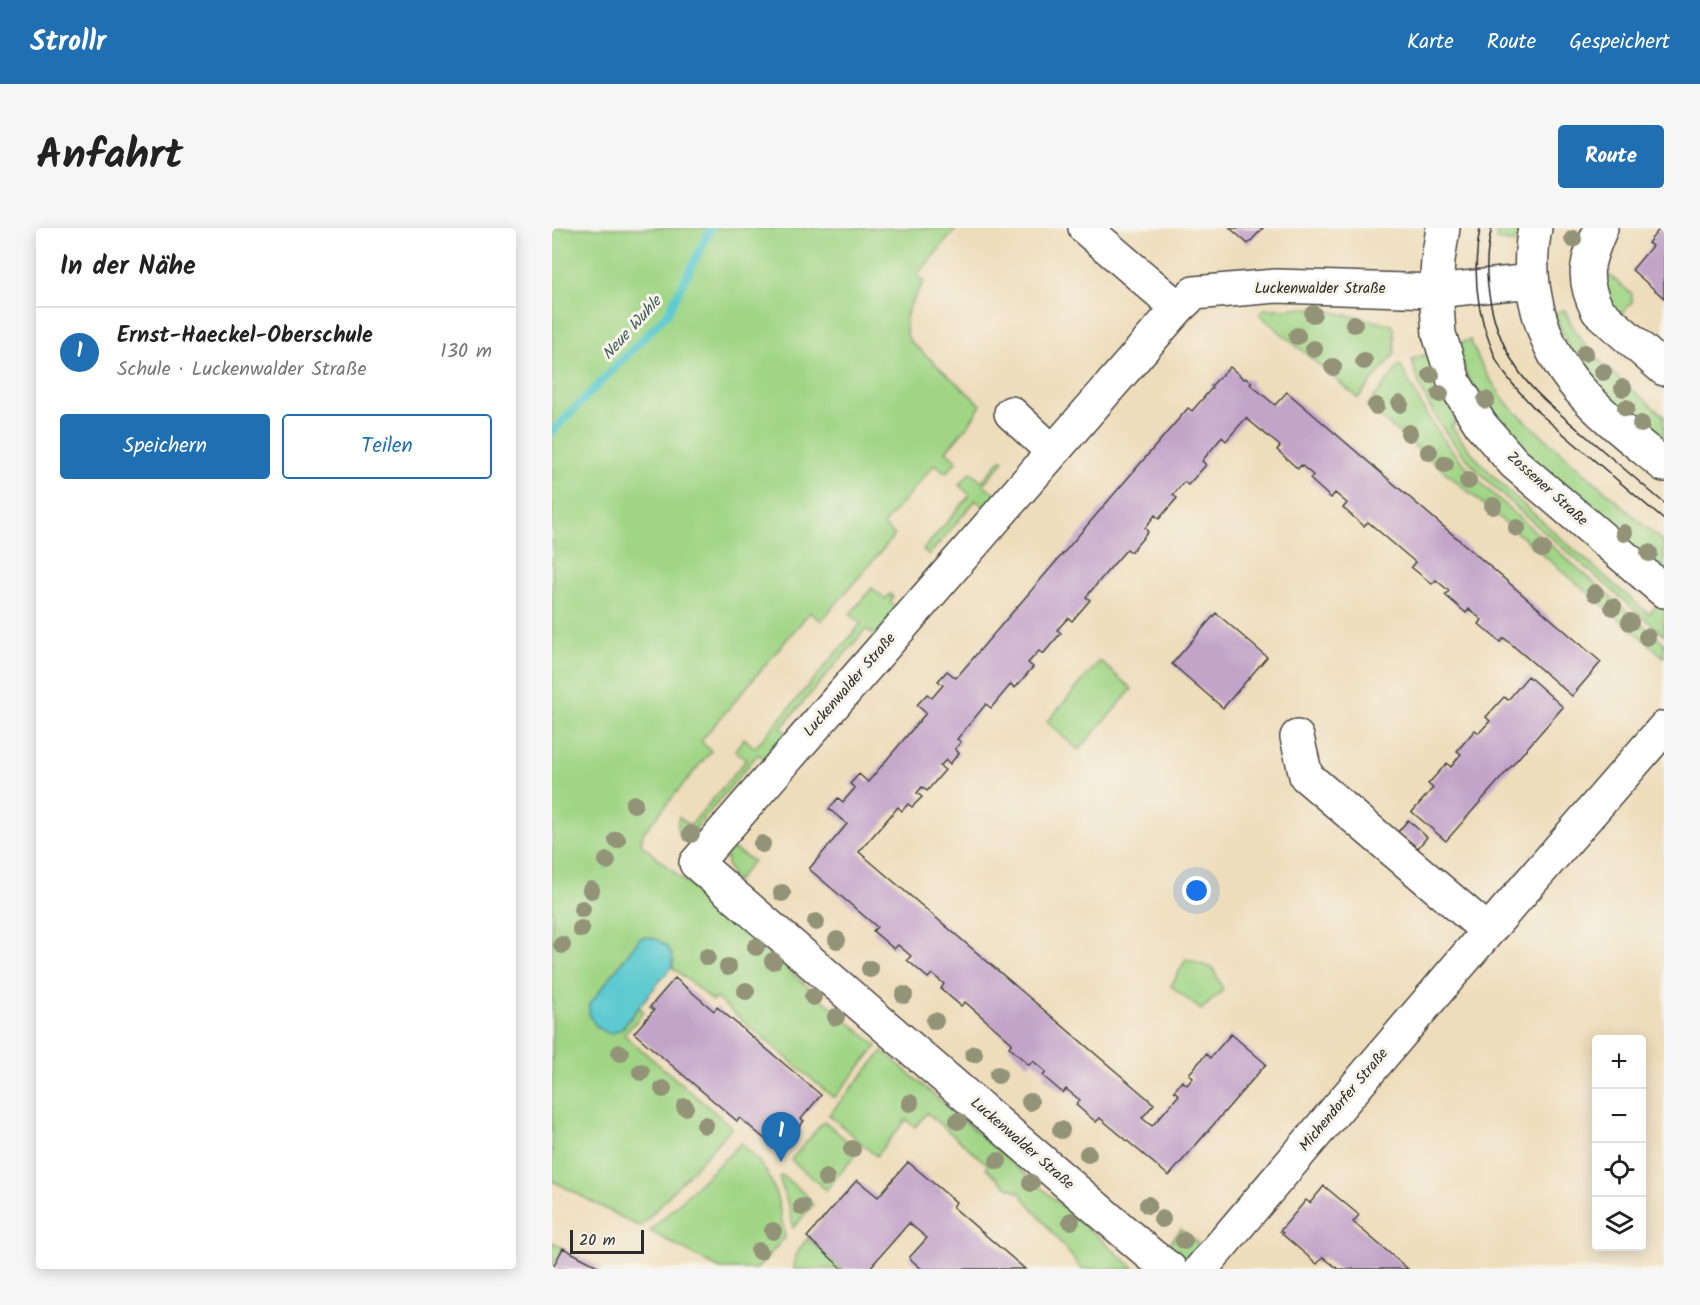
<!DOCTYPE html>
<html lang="de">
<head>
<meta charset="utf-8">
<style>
	body { margin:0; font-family:Kalam,sans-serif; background:#f6f6f6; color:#222 }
	.controls { position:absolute; right:18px; bottom:18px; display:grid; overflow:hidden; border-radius:6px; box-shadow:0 3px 15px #0003 }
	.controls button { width:54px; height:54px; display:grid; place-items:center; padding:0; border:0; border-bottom:2px solid #e0e0e0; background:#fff; color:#222; font:30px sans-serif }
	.scale { position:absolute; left:18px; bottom:15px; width:74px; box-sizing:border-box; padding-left:6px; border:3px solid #2b2b2b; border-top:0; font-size:16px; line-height:21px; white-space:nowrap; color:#2b2b2b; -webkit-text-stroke:4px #f7f3e8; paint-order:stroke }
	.you { position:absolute; left:645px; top:663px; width:21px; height:21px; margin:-15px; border:4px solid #fff; border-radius:50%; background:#1a73e8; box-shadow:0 0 0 9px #1a73e833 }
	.badge { display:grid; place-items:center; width:39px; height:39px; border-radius:50%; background:#1f6fb2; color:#fff; font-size:20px; font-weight:700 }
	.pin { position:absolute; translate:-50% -50px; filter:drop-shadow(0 2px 3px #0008) }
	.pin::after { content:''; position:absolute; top:32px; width:21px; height:18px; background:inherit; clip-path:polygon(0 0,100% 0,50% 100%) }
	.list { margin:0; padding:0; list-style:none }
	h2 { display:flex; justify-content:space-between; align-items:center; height:78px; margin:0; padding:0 24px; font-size:26px }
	h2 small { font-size:20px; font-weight:400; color:#767676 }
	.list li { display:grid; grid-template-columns:39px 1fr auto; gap:18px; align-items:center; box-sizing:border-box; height:90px; padding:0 24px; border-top:2px solid #e0e0e0 }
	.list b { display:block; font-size:22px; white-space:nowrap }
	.list p { margin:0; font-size:20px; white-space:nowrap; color:#767676 }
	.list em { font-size:20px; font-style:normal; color:#767676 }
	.actions { display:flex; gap:12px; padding:18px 24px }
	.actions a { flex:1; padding:14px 0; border:2px solid #1f6fb2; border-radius:6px; text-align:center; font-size:21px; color:#1f6fb2 }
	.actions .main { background:#1f6fb2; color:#fff }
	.icon { flex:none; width:33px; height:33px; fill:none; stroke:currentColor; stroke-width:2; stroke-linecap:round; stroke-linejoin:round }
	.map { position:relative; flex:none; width:1112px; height:1041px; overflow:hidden; border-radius:6px }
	header { display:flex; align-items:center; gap:36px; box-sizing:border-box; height:84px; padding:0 30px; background:#1f6fb2; color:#fff }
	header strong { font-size:28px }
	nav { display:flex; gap:33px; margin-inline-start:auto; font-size:21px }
	.intro { display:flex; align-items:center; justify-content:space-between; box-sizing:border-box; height:144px; padding:0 36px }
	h1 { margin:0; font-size:42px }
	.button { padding:15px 27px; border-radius:6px; background:#1f6fb2; color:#fff; font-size:21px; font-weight:700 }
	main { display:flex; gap:36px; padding:0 36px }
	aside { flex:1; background:#fff; border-radius:6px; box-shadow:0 3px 15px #0003 }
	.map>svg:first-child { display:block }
</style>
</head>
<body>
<header>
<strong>Strollr</strong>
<nav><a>Karte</a><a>Route</a><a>Gespeichert</a></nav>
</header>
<div class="intro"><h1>Anfahrt</h1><a class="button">Route</a></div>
<main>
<aside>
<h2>In der Nähe<small></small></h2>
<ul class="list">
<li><span class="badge">1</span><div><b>Ernst-Haeckel-Oberschule</b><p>Schule · Luckenwalder Straße</p></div><em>130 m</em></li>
</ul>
<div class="actions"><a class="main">Speichern</a><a>Teilen</a></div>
</aside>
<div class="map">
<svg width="1112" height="1041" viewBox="0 0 1112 1041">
	<rect width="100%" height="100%" fill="#f7f3e8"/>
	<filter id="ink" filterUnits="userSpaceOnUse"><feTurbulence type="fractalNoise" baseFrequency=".0167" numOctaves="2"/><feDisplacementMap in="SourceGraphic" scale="12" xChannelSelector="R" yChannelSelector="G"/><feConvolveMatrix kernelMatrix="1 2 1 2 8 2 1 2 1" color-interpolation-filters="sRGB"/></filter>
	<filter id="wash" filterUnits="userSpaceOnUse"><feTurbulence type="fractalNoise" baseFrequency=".008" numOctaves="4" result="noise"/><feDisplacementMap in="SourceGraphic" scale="24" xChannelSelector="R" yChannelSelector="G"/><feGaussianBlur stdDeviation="1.35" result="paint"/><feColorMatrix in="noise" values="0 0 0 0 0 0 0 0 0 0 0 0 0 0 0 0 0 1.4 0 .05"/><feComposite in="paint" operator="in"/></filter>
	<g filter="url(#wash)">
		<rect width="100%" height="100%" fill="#edb"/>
		<path fill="#a0d585" stroke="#668058" stroke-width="1.5" d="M0,0H405L365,47L372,54C361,73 347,88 357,112L429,177L417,196L394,223L405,233L394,245L383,236L331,297L343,307L269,393L258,384L149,513L159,523L91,605L89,616L325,818L282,870L164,770L161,773L120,739L122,733L70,801L87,779L92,784L72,807L180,899L88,999L1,953L0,954Z
			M946,0H972L969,16L944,12Z
			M1056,47L1058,48L1080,66V74L1066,90L1058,82L1049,48Z
			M763,80L840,97L842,100L843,126L806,170L709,88L708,85L713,81Z
			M1013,82C1027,124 1078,159 1112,188V223L1052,171L1022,133L1002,85Z
			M918,112C928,137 941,158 958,179L1112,315V347L996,247L951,202L915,148L903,116Z
			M879,125L912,190L899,198C927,238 962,269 999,301C1031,330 1064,358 1097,386L1108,374L1112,377V407C1078,378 1045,349 1011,320C953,270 877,211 860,131Z
			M848,137L876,189L897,219L931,257L971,293L1112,415V429L815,178Z
			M449,231L452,233L431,256L446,268L435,281L424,272L377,327L371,322L418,267L407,257L419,244L430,253Z
			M320,360L333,371L338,366L341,369L338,374L348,383L326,410L314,401L229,500L240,510L218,535L206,526L143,601L153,611C134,616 121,611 127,589L138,598L194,532L183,522L192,510L203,520L309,396L298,386Z
			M548,433L580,461L527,522L495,494Z
			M178,619L201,633L184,654C177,642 170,632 178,619Z
			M634,731L661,740L671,762L649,782L619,758Z
			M331,823L583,1041H530L468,965L453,957L434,940L436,937L375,885L363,899L354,892L324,928L277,887Z
			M272,893L307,923L274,962L239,932Z
			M189,915C198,924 208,933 214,944C226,963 229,988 233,1009L205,1041H168L98,1003Z
			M230,947L254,967L261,977L241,1000L237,979L227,949Z
			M629,1001L650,1019C635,1033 629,1030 612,1022Z
			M256,1010L291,1041H242C241,1028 248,1020 256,1010Z
			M0,1014L11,1020L0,1040Z"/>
		<path fill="#5ccad0" stroke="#447a7e" stroke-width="1.5" d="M93,709C107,709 125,722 120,738L69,801L59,806C46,802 35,792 37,777L88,710Z"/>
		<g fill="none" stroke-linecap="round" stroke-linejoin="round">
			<path stroke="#5ccad0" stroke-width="8" d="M0,204L116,85L159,0"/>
		</g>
		<g id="blocks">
			<path fill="#c2a4c9" d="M678,0H711L696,16Z
				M1108,0H1112V70L1080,42L1100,18L1096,15Z
				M678,139L692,151L694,150L700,154L698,156L723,177L735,164L1049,434L1020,468L952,410L948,414L927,396L930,392L917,381L914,385L893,367L897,363L884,352L880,356L859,339L863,334L816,294L812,298L791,280L795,275L783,265L779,270L758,251L761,247L749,237L746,241L725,222L728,218L694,190L674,213L670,209L650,233L654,237L636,257L632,254L621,267L625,270L607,291L603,287L593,300L596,304L579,324L575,321L554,345L534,369L538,372L520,393L516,390L505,402L509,405L491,426L487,423L476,435L481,439L463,460L459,456L439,480L434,476L405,511L409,514L403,521L407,525L398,536L394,532L388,538L393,542L375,563L370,559L365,565L370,569L360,579L356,576L350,583L346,579L307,624L602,876L590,890L600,898L627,867L622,863L630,853L635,857L641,850L637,846L654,826L658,830L679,806L714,836L617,948L548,890L544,894L524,877L528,872L514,861L511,865L491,848L494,844L481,833L477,837L457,819L460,815L413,774L409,778L389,761L392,756L380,746L376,750L355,732L359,728L346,717L342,721L321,703L325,699L257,641L295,596L277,581L286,570L291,574L303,560L298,556L307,546L316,554L374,485L365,477L375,466L380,470L391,457L386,453L395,443L404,450L636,180L640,183L660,160L659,158Z
				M664,385L715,429L671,480L620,436Z
				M976,448L1011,479L894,613L860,584L881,560L876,556L895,535L899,539L909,526L905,523L923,502L927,505L938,493L934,489L952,469L956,472Z
				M856,592L875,609L866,620L846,604Z
				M123,750L162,783L165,779L269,867L249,891L252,893L227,923L188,890L185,893L82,805L102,782L98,779Z
				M356,934L404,974L401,979L473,1041H370L357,1030L375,1010L357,995L317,1041H291L255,1009L305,952L326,969Z
				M772,958L807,987L801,994L856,1041H786L771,1029L765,1036L730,1006L731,1005L728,1003L754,972L758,975Z
				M11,1020L51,1041H0Z"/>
		</g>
	</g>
	<g filter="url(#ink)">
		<use href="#blocks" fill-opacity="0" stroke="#484641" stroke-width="1.5"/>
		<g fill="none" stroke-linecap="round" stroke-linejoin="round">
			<g stroke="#484641" stroke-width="36">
				<path id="minor" d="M533,0L626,80
					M891,0L886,32L884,63L887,106L903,156L929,197L962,235L1112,363
					M983,0C972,54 989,118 1026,160C1051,189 1083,213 1112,237
					M1049,0C1035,33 1028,49 1046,83L1112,141
					M459,185L501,224
					M745,509L754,548L936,703
					M618,1041L599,1027L144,635L626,80L642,65L724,58L884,63L980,53
					M649,1041L936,703L1112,500"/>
			</g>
			<use href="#minor" stroke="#fff" stroke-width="33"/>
			<path stroke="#2b2b2b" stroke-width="1.5" d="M928,0C921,39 923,76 937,113C940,120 942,128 946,135C956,153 973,170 987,185L1112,292
				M940,0C927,48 940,105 968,145C984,167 1007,185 1028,203C1056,227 1084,251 1112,275"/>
		</g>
		<g fill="#939378">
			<circle cx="1021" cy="11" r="9"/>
			<circle cx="761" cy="86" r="9"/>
			<circle cx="802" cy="96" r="9"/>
			<circle cx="745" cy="108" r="9"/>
			<circle cx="762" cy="121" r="9"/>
			<circle cx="1033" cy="125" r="9"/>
			<circle cx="812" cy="133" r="9"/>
			<circle cx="781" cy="139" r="9"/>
			<circle cx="1051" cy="144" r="9"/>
			<circle cx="879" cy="147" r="9"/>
			<circle cx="1071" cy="160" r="9"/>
			<circle cx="888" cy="166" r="9"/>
			<circle cx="934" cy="172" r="9"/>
			<circle cx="848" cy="176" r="9"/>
			<circle cx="824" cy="178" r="9"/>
			<circle cx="1074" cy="180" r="9"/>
			<circle cx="1089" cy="196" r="9"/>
			<circle cx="857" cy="205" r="9"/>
			<circle cx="877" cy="224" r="9"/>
			<circle cx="893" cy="236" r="9"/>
			<circle cx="916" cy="253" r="9"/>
			<circle cx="941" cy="278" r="9"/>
			<circle cx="965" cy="300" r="9"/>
			<circle cx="1072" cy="305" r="9"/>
			<circle cx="990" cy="321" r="9"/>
			<circle cx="1097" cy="325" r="9"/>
			<circle cx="1043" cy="365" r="9"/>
			<circle cx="1061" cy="379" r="9"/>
			<circle cx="1078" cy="394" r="9"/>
			<circle cx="1095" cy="409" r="9"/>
			<circle cx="82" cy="576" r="9"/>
			<circle cx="139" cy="606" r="9"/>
			<circle cx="65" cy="612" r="9"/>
			<circle cx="210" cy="616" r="9"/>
			<circle cx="55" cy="633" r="9"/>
			<circle cx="39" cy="662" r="9"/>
			<circle cx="230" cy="665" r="9"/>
			<circle cx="30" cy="681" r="9"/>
			<circle cx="264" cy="694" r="9"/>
			<circle cx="29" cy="701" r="9"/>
			<circle cx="285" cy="712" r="9"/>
			<circle cx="10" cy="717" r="9"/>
			<circle cx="204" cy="719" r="9"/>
			<circle cx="155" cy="729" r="9"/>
			<circle cx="221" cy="733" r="9"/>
			<circle cx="176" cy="739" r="9"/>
			<circle cx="318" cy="741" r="9"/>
			<circle cx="194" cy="763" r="9"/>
			<circle cx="352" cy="767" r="9"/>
			<circle cx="261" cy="769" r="9"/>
			<circle cx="284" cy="789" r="9"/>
			<circle cx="383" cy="793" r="9"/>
			<circle cx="68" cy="825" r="9"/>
			<circle cx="422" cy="826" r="9"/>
			<circle cx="89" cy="844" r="9"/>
			<circle cx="446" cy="847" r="9"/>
			<circle cx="111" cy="861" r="9"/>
			<circle cx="478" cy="874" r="9"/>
			<circle cx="358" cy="875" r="9"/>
			<circle cx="133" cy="879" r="9"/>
			<circle cx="406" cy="893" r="9"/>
			<circle cx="153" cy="897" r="9"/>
			<circle cx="509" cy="902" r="9"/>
			<circle cx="300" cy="921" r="9"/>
			<circle cx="536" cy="926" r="9"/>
			<circle cx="446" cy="933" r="9"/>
			<circle cx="274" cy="950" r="9"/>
			<circle cx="479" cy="955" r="9"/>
			<circle cx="596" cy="977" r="9"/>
			<circle cx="250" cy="979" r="9"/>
			<circle cx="610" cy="991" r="9"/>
			<circle cx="519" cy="993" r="9"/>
			<circle cx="221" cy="1003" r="9"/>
			<circle cx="632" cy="1013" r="9"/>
			<circle cx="207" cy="1023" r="9"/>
		</g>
	</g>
	<g text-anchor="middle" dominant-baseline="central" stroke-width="6" stroke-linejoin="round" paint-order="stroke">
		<g font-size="15" fill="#2b2b2b" stroke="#f7f3e8">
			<text x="768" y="61">Luckenwalder Straße</text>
			<text transform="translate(995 261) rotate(42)">Zossener Straße</text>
			<text transform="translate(298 457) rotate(-49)">Luckenwalder Straße</text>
			<text transform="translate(792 872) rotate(-50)">Michendorfer Straße</text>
			<text transform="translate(470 916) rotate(41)">Luckenwalder Straße</text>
		</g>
		<g font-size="16" font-style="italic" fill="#3a5b5d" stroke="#f7f3e8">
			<text transform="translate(80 100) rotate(-48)">Neue Wuhle</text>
		</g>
	</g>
</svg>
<div class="controls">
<button>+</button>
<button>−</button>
<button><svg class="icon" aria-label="locate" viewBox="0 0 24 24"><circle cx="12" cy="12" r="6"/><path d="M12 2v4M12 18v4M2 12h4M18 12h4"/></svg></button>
<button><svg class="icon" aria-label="layers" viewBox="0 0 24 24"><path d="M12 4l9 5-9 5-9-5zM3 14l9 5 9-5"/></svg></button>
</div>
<div class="scale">20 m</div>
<div class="you"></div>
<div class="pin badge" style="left:229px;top:934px">1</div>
</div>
</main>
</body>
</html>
